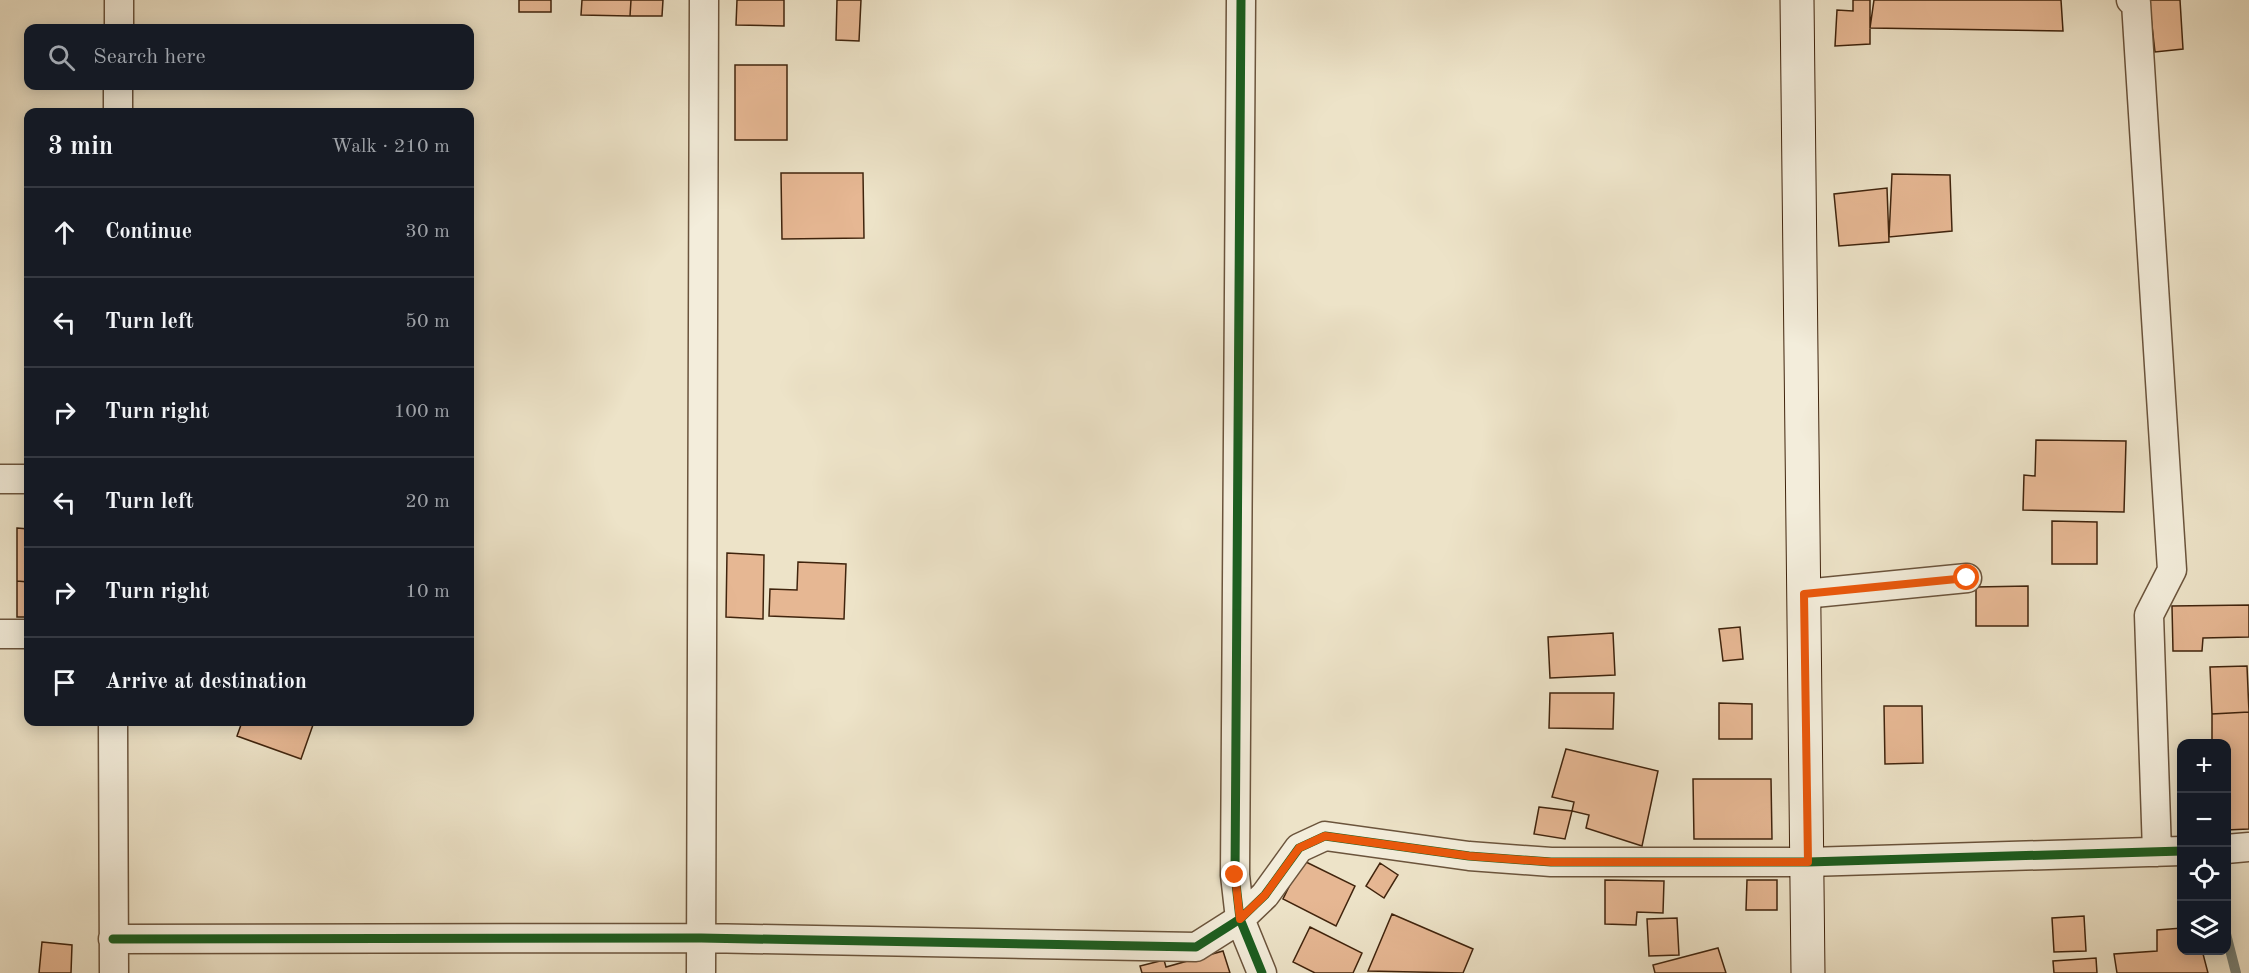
<!DOCTYPE html>
<html lang="en">
<head>
<meta charset="utf-8">
<style>
	body { margin:0; font-family:"Old Standard TT",serif; background:#242831; color:#f1f3f6 }
	.controls { position:absolute; right:18px; bottom:18px; display:grid; overflow:hidden; border-radius:12px; box-shadow:0 3px 15px #0003 }
	.controls button { width:54px; height:54px; display:grid; place-items:center; padding:0; border:0; border-bottom:2px solid #363941; background:#171b24; color:#f1f3f6; font:30px sans-serif }
	.stop { position:absolute; width:18px; height:18px; margin:-14px; border:4px solid #ea580c; border-radius:50%; background:#fff }
	.stop.end { background:#ea580c; border-color:#fff; box-shadow:0 2px 6px #0008 }
	.list { margin:0; padding:0; list-style:none }
	h2 { display:flex; justify-content:space-between; align-items:center; height:78px; margin:0; padding:0 24px; font-size:26px }
	h2 small { font-size:20px; font-weight:400; color:#9ea1a6 }
	.list li { display:grid; grid-template-columns:39px 1fr auto; gap:18px; align-items:center; box-sizing:border-box; height:90px; padding:0 24px; border-top:2px solid #363941 }
	.list b { display:block; font-size:22px; white-space:nowrap }
	.list em { font-size:20px; font-style:normal; color:#9ea1a6 }
	.icon { flex:none; width:33px; height:33px; fill:none; stroke:currentColor; stroke-width:2; stroke-linecap:round; stroke-linejoin:round }
	.map { position:relative; flex:none; width:2249px; height:973px; overflow:hidden }
	.search { position:absolute; background:#171b24; box-shadow:0 3px 15px #0003; left:24px; top:24px; width:450px; height:66px; display:flex; align-items:center; gap:15px; box-sizing:border-box; padding:0 21px; border-radius:12px; color:#9ea1a6; font-size:22px }
	.panel { position:absolute; background:#171b24; box-shadow:0 3px 15px #0003; left:24px; top:108px; width:450px; height:618px; border-radius:12px }
	.map>svg:first-child { display:block }
</style>
</head>
<body>
<div class="map">
<svg width="2249" height="973" viewBox="0 0 2249 973">
	<rect width="100%" height="100%" fill="#ede3c8"/>
	<filter id="stains"><feTurbulence type="fractalNoise" baseFrequency=".00333" numOctaves="4"/><feColorMatrix values="0 0 0 0 .2 0 0 0 0 .09 0 0 0 0 .02 0 0 0 .5 -.17"/></filter>
	<radialGradient id="worn" r=".72"><stop offset=".6" stop-color="#630" stop-opacity="0"/><stop offset="1" stop-color="#630" stop-opacity=".3"/></radialGradient>
	<g fill="none" stroke-linecap="round" stroke-linejoin="round">
		<path stroke="#768075" stroke-width="10" d="M2226,934L2236,973"/>
	</g>
	<path fill="#e6b793" stroke="#40240d" stroke-width="1.5" d="M519,0H551V12H519Z
		M582,0H631L630,16L581,15Z
		M631,0H663L662,16H630Z
		M737,0H784V26L736,25Z
		M837,0H861L859,41L836,40Z
		M1853,0H1870V44L1835,46L1837,10L1853,11Z
		M1874,0H2061L2063,31L1870,28Z
		M2149,0H2180L2183,49L2155,52Z
		M735,65H787V140H735Z
		M781,173H863L864,238L782,239Z
		M1892,174L1950,175L1952,231L1889,237Z
		M1887,188L1889,242L1839,246L1834,194Z
		M2036,440L2126,441L2124,512L2023,510L2024,475L2035,476Z
		M2052,521L2097,522V564H2052Z
		M17,528L28,529V582L17,581Z
		M727,553L764,555L763,619L726,617Z
		M798,562L846,564L844,619L769,616L770,589L797,590Z
		M17,581L28,582V617H17Z
		M2028,586V626H1976V587Z
		M2249,605V637L2203,638L2202,651H2173L2172,606Z
		M1740,627L1743,659L1723,661L1719,629Z
		M1613,633L1615,675L1550,678L1548,637Z
		M2247,666L2249,712L2212,714L2210,667Z
		M1550,693H1614L1613,729L1549,728Z
		M1719,703L1752,704V739H1719Z
		M1884,706H1922L1923,763L1885,764Z
		M2249,712V829L2226,830V744H2212V714Z
		M242,722H314L301,759L237,736Z
		M1566,749L1658,771L1642,846L1586,828L1589,815L1572,811L1574,802L1552,797Z
		M1693,779H1771L1772,839H1694Z
		M1539,807L1572,811L1565,839L1534,834Z
		M1302,860L1355,886L1336,926L1283,899Z
		M1380,863L1398,875L1384,898L1366,886Z
		M1605,880L1664,881L1663,913L1637,912L1636,925L1605,924Z
		M1747,880H1777V910H1746Z
		M1392,914L1473,949L1463,973L1368,971Z
		M2084,916L2086,951L2054,952L2052,918Z
		M1677,918L1679,955L1649,956L1647,919Z
		M1310,927L1362,953L1353,973H1315L1293,962Z
		M2182,928V950H2202L2208,973H2117L2114,954L2157,951V930Z
		M42,942L72,945L71,973H39Z
		M1718,948L1726,973H1655L1653,965Z
		M1223,951L1230,973H1142L1140,966L1164,960L1166,967Z
		M2096,958L2097,973H2054L2053,961Z"/>
	<g fill="none" stroke-linecap="round" stroke-linejoin="round">
		<g stroke="#6b543c" stroke-width="31">
			<path id="street" d="M1241,0L1235,875L1240,919L1262,973
				M2131,0L2136,3L2172,570L2149,615L2157,852
				M119,28V0
				M118,112V86
				M0,479H28
				M1804,594L1967,578
				M0,634H28
				M113,722L114,973
				M2226,849L2249,847
				M113,939L701,938L1196,947L1240,919L1265,895L1299,848L1325,836L1469,856L1551,862H1808L2182,851
				M701,973L704,0"/>
		</g>
		<g stroke="#40240d" stroke-width="35">
			<path id="secondary" d="M1797,0L1808,973"/>
		</g>
		<use href="#street" stroke="#f3eddb" stroke-width="28"/>
		<use href="#secondary" stroke="#f3eddb" stroke-width="33"/>
		<g stroke="#f3eddb" stroke-width="13">
			<path id="cycleway" d="M1241,0L1235,875L1240,919L1262,973
				M113,939L701,938L1196,947L1240,919L1265,895L1299,848L1325,836L1469,856L1551,862H1808L2182,851"/>
		</g>
		<use href="#cycleway" stroke="#1b5e20" stroke-width="9"/>
	</g>
	<g fill="none" stroke-linecap="round" stroke-linejoin="round">
		<path stroke="#ea580c" stroke-width="8" d="M1235,875L1240,919L1265,895L1299,848L1325,836L1469,856L1551,862H1808L1804,594L1967,578"/>
	</g>
	<rect width="100%" height="100%" filter="url(#stains)"/>
	<rect width="100%" height="100%" fill="url(#worn)"/>
</svg>
<div class="controls">
<button>+</button>
<button>−</button>
<button><svg class="icon" aria-label="locate" viewBox="0 0 24 24"><circle cx="12" cy="12" r="6"/><path d="M12 2v4M12 18v4M2 12h4M18 12h4"/></svg></button>
<button><svg class="icon" aria-label="layers" viewBox="0 0 24 24"><path d="M12 4l9 5-9 5-9-5zM3 14l9 5 9-5"/></svg></button>
</div>
<div class="stop" style="left:1967px;top:578px"></div>
<div class="stop end" style="left:1235px;top:875px"></div>
<div class="search"><svg class="icon" aria-label="search" viewBox="0 0 24 24"><circle cx="10" cy="10" r="6"/><path d="M15 15l6 6"/></svg>Search here</div>
<section class="panel">
<h2>3 min<small>Walk · 210 m</small></h2>
<ul class="list">
<li><svg class="icon" aria-label="ahead" viewBox="0 0 24 24"><path d="M12 20V5M6 11l6-6 6 6"/></svg><div><b>Continue</b></div><em>30 m</em></li>
<li><svg class="icon" aria-label="left" viewBox="0 0 24 24"><path d="M17 20v-9H6M10 6l-5 5 5 5"/></svg><div><b>Turn left</b></div><em>50 m</em></li>
<li><svg class="icon" aria-label="right" viewBox="0 0 24 24"><path d="M7 20v-9h11M14 6l5 5-5 5"/></svg><div><b>Turn right</b></div><em>100 m</em></li>
<li><svg class="icon" aria-label="left" viewBox="0 0 24 24"><path d="M17 20v-9H6M10 6l-5 5 5 5"/></svg><div><b>Turn left</b></div><em>20 m</em></li>
<li><svg class="icon" aria-label="right" viewBox="0 0 24 24"><path d="M7 20v-9h11M14 6l5 5-5 5"/></svg><div><b>Turn right</b></div><em>10 m</em></li>
<li><svg class="icon" aria-label="arrive" viewBox="0 0 24 24"><path d="M6 21V4h12l-3 4 3 4H6"/></svg><div><b>Arrive at destination</b></div></li>
</ul>
</section>
</div>
</body>
</html>
